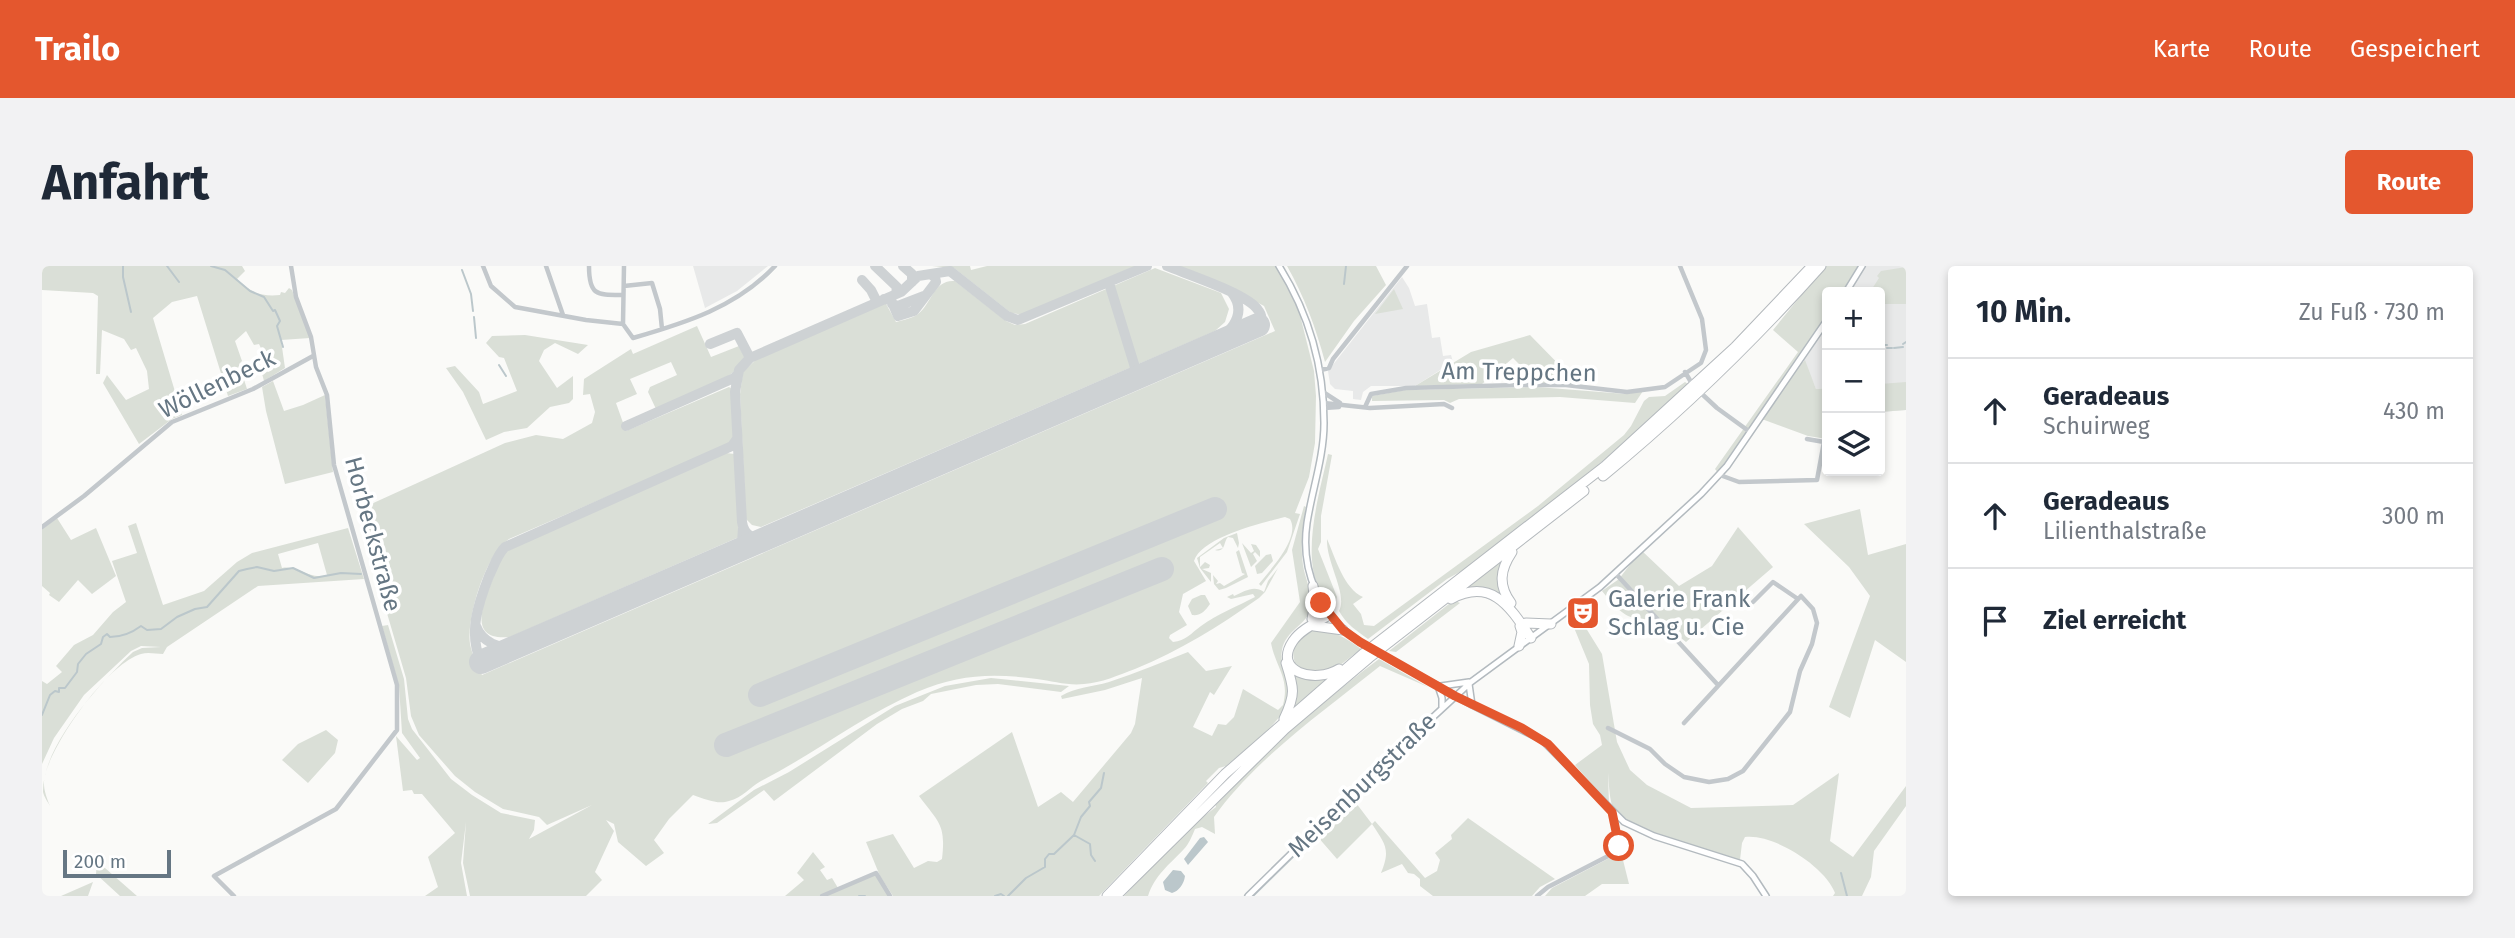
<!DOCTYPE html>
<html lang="de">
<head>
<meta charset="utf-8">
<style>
	body { margin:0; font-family:"Fira Sans",sans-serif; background:#f2f2f3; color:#1f2937 }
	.controls { position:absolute; right:21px; top:21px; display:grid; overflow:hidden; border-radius:7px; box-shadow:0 4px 10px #0003 }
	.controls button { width:63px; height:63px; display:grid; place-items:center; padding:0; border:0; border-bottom:2px solid #e0e1e3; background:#fff; color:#1f2937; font:35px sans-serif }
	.scale { position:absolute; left:21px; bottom:18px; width:108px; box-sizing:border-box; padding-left:7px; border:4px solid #657683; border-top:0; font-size:19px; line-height:24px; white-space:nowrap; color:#657683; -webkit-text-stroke:5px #fff; paint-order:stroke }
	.stop { position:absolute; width:21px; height:21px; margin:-16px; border:5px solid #e4572e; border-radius:50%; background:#fff }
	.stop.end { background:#e4572e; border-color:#fff; box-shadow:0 2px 7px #0008 }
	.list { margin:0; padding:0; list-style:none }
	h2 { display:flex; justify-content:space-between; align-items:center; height:91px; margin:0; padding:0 28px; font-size:30px }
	h2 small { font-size:23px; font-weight:400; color:#747a83 }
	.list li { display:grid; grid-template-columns:46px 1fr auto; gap:21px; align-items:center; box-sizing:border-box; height:105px; padding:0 28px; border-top:2px solid #e0e1e3 }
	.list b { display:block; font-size:26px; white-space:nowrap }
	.list p { margin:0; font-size:23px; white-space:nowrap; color:#747a83 }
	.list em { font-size:23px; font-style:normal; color:#747a83 }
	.icon { flex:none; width:38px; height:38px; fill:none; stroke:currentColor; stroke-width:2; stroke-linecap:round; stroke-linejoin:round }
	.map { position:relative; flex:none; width:1864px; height:630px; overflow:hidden; border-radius:7px }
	header { display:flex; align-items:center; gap:42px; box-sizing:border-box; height:98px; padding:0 35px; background:#e4572e; color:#fff }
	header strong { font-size:33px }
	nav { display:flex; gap:38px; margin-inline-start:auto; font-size:24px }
	.intro { display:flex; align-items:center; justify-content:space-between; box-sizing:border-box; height:168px; padding:0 42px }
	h1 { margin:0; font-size:49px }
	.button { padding:18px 32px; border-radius:7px; background:#e4572e; color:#fff; font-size:24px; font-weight:700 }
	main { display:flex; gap:42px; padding:0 42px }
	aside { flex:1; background:#fff; border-radius:7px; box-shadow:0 4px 10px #0003 }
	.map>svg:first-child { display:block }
</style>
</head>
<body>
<header>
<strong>Trailo</strong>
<nav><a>Karte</a><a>Route</a><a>Gespeichert</a></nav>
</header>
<div class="intro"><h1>Anfahrt</h1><a class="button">Route</a></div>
<main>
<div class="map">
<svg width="1864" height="630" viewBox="0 0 1864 630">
	<rect width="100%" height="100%" fill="#fafaf8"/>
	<path fill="#e8e9e9" d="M651,0H726L695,25L663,42Z
		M1820,0H1864V144L1838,146L1846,118H1838V26H1804Z
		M1360,11L1367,22L1373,40L1385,38L1390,72L1398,71L1401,90L1409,89L1411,96L1373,120H1329L1321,126L1319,134L1311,133V125L1293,123L1288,118L1286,105Z
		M1785,53V122L1774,123L1759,89Z"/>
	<path fill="#dadfd7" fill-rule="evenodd" d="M0,0H200L203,5L195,13C208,26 219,31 238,29L239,26L243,27L247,22L250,24L268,72L239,74L243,102L222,115L218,100L226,97L217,78L212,79L204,65L193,75L200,95L197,98L205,123L186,130L155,30L130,36L111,52L140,149L130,153L97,178L61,117L65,109L84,134L107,123L105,105L94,82L89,84L82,73L60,64L58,108H54L56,30L51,27L0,24Z
		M890,0H928L929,4L945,0H1096L983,49L969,47L912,2Z
		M1135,0H1235L1260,51L1259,53L1272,105L1274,130L1273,177L1267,211L1253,247L1258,248L1245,286L1219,320L1217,318C1228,304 1259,272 1248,253L1243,251C1220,257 1160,271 1152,295L1164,315L1141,328L1137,346L1145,359L1128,369L1127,372L1131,376C1144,375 1149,367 1159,360C1175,348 1196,340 1213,331L1211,328L1189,333L1185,331L1191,328L1192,330C1203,325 1212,319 1222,326L1226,315L1236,302L1223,326L1217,332C1176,361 1139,384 1093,403C1077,409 1059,417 1042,418C1027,420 1010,415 995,413C951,407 917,408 875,426C820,450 772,488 719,515C708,521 700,532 687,535C676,539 663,533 651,529L627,553L612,574L622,587L604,600L576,576L572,558L564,554L572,565L553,606L560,614L544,630H428L421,597L424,556L419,597L425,630H383L396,621L386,591L413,567L380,528H372L370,524L361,525L354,470L375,494L378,492L360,467L357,420L340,360L346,359L362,413L366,453L370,463L409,513L430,529L459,547L493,554L492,564L487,573L550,539L505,559L497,551L461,543L433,526L413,510L377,469L369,450L364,412L320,262V249L327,239L463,177L494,169L521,173L550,157L553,146L548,128L541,129L542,113L589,83L591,88L655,60L669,91L697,80C698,84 701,87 702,90C704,111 630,136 614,143L606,126L608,121L635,109L629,96L588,113L595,128L574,137L584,165L687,121L690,123L692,171L687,178L467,273C444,287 424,352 428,378C430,389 436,400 440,409L1233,65L1222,40L1181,18Z
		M1245,0H1334L1344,19L1312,55L1283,96C1274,62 1262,30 1245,0Z
		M1783,0H1820L1804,26H1785V53L1738,121L1763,94L1774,123L1785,122V173L1766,170L1717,152L1677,208L1673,203L1756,86L1731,64Z
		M1864,1V38H1838V26H1828L1837,12L1835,10L1839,5Z
		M1113,2L1179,27L1187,43L1183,56L1173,65L719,261L710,259L704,253L698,128L701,106L719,89L843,36L854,56C861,54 871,52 876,48C890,37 892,13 913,15L964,55L973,59L983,58Z
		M1352,23L1361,43L1333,48Z
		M483,69L546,79L536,88L513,77L502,84L497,95L515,122L531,110V133L527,137L508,141L485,162L462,166L444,174L421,126L404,102L413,100L437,126L441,138L475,125L462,92L457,91L444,77L450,70Z
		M1488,69L1536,118H1497L1471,92L1440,118L1373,120L1429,86Z
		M231,115L242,145L261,139L283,129L291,206L243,218L224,145L220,121Z
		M1643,116L1646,118L1577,182L1503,242L1425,302L1405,313L1326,373C1315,365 1304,358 1297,345C1306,328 1284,297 1285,273C1293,291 1302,323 1321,331L1311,338L1319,348L1322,359L1332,360L1496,240L1582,169L1589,160L1602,135L1607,131L1623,130Z
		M1864,116V144L1838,146V118Z
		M1495,121L1584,128L1601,125L1593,137L1518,131L1417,133L1408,137L1402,134L1330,135V130L1363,124Z
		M684,187L693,188L697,271L468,371C428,375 439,343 448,320C454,306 457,290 469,280Z
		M1286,188L1290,189L1279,250V276L1276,283L1295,331L1294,335L1289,337C1252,308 1278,226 1286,188Z
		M1262,240L1264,241C1261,260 1258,280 1261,299C1263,313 1271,327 1269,341C1266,359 1243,364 1240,384C1237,399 1248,411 1249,425C1250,450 1202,484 1184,500L1177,502L1164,515L1166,517L1057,630H851L838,610L824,576L851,568L872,602L886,595L895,596L900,593C904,558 897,557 877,530L970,466L996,541L1019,526L1031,536L1089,467L1093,458L1100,412L1063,424L1020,433L1019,430C1034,421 1050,421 1067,416C1094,407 1120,396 1146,386L1164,405L1190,400L1172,429L1168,426L1151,461L1170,470L1176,458L1184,459L1192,451L1201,423L1236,444L1241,439C1248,412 1234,402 1229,377L1258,336L1250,284Z
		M1818,243L1826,289L1864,278V396L1833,374L1808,452L1787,441L1828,330L1807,301L1762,258Z
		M15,252L29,274L54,262L74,310L50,328L36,314L17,336L7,329L8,327L0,320V263Z
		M94,257L121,339L162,325L195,296L210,287L306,262L322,313L216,320L125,381L121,388C114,388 106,386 99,388C65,398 12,475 3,509C0,520 4,530 8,540C6,536 2,531 1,526C0,479 61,414 91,386L100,382L119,381L99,380L89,385L42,429L12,472L0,498V415L5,418L20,406L14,400L32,379L51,369L71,346L84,336L70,295L95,287L86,260ZM276,277L285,309C268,315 257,299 240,302L236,288Z
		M1696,261L1731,301L1644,376L1630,365L1619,353C1585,355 1581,350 1560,325L1577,313L1599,284L1637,320L1670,300Z
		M1195,267L1197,277L1196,282L1191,272L1186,271C1181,276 1184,287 1173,284L1181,282L1178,277L1158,291V301L1163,296L1168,299L1167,302L1160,303L1169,307V316L1158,302L1155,292L1182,272Z
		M1200,277L1209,287L1212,285L1209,278L1214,279L1218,285V291L1213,286L1211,288L1215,295L1209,301Z
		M1197,284L1206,311L1184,322L1177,324L1172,318L1171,309L1176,315L1174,318L1178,317L1182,320L1203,308L1200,307L1194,286Z
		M1229,288L1231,295L1220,307L1215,308L1213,300L1224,289Z
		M1465,291L1462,294L1464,335L1459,331L1418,326Z
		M1159,329H1163L1168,338C1163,345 1159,350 1150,349L1146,340L1150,333Z
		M1412,334L1418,337L1354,386L1347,385Z
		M1534,346L1560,388L1575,476L1588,504L1605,519L1649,542L1751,539L1797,507L1788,575L1811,591L1864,520V540L1832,585L1829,611L1820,630H1791L1793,627C1784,601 1731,567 1703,571L1700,577L1698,594L1647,578L1646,580C1627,572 1576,560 1570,539C1567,529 1567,517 1566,507L1567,538L1533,499L1560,479L1558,469L1551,458L1548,439L1547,398L1528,352Z
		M1271,364C1291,364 1303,371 1319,383C1292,403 1289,412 1255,402C1246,383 1254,373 1271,364Z
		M1337,393L1386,421L1338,400C1282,445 1214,492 1172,551L1173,568L1160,561L1153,563C1150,570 1147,578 1142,583C1127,599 1113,609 1106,630H1082L1159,547L1162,550L1174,541L1173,537C1224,484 1278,437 1337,393Z
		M1249,403C1261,414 1272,415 1288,410L1249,444Z
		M949,412L1027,420L1019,426L956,418L934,419L889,428L881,435L860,443L835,458L732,535L722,524L675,557L666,558L712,524L747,506L853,440L903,420Z
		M284,464L296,474L293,487L266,517L240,494L256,478Z
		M1311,533L1330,558L1333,555L1383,612L1395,605L1398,594L1393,587L1410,573L1409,569L1426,552L1513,613L1498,621L1490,630H1391L1378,620V613L1372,608L1366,607L1360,598L1339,607C1349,583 1343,578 1330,558L1295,593L1275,570Z
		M771,586L783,601L778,604L785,614L790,612L796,622L777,630H743L762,614L755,607Z
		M1579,586L1587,618H1560L1543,630H1503L1510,622Z
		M55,595L95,630H78L54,608Z
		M832,609L835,610L847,630H784Z
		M51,616L46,630H19Z"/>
	<path fill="#bbc7cb" d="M1162,571L1166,576L1146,599L1142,593L1158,572Z
		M1131,604L1139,605L1143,610C1142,618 1137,625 1130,627L1123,624L1121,616Z"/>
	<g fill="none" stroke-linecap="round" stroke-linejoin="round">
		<path stroke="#bbc7cb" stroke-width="2" d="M81,0V11L89,46
			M125,0L137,16
			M169,0L183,4L208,25L222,31L231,45L233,44L238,55L235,60L241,81
			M420,4L429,28L431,45
			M1302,18L1304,0
			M432,51L434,72
			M1861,78L1864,76
			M1838,79H1845
			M1845,82H1850
			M1852,82L1861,81
			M457,99L464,110
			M0,449L8,429L13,425L17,426V422H23L35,406L36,398L44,388L59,378L61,371L65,368L68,371C79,371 91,366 99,360L105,364L119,363L135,351L153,343L165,341L197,305L205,303L215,301L232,305L251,302L272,312L299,307L319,308
			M1032,569L1048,578L1049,589L1053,595
			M1799,607L1805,630
			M817,630H823
			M953,630L959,628L962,630
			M966,630L984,612L1003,601V593L1007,588H1012L1032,569L1039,551L1048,540L1047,536L1059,522L1062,507
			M1211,630L1309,534"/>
		<path stroke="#ced2d4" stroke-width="10" d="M833,0L855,21L854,28
			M861,0L870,8V16
			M1125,0C1144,8 1206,28 1216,44C1221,50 1220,54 1216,59
			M820,14L829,24L835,36
			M1067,17L1096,111
			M842,33L849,34L856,50L872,45L894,16L893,11L888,8
			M850,38L856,40L882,30
			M668,78L695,67L708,92
			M1165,81C1184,71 1208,50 1190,27
			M584,160L692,112L695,109
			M726,272C713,275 702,270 700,256L693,126L697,104L708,92L859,26L876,10L908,5L965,50L976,54L1105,0
			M693,286L700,277L701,262
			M434,360C440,376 458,384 474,381
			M439,396C426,367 436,338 447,310C452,300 455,289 463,281L690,180L695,173"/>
		<path stroke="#ced2d4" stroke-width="24" d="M439,396L1216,59
			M718,429L1173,243
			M684,479L1120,303"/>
		<g stroke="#b3babf" stroke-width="8">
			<path id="secondary" d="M1237,0C1267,48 1282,100 1282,157C1282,191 1270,224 1265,257C1258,305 1278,350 1318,376
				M1804,26L1820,0
				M1349,394L1430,439L1500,474L1582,556L1612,570L1700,598L1711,610L1724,630
				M1427,418L1430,439
				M1396,420L1400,432V441
				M1399,420L1427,416
				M1206,630L1351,488L1429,416L1558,321L1659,228L1685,200L1785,54"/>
		</g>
		<g stroke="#b4b9bd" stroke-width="11">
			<path id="motorway" d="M1561,210C1639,146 1712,75 1779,0
				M1409,333C1450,311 1468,341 1489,372
				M1469,337C1456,319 1458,304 1470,286
				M1287,349C1276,356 1259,363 1251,375C1230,406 1273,418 1297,403
				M1270,353L1273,338L1271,320
				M1484,357L1509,358
				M1272,360L1301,364
				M1477,380L1480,366L1478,360
				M1242,453C1254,428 1252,422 1244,397
				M1065,630L1183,508L1322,387L1563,200L1693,81L1770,0
				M1074,630L1243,463L1327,392L1542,225"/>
		</g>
		<path stroke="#c3c8cc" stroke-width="4.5" d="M441,0L449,20L473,41L544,54L581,58
			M504,0L521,49
			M547,0C547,30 555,29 581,29
			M582,0L581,58L591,72C643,57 695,41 733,0
			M582,20L610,17L618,43L620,63
			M1279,104L1287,102L1291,93L1365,0
			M1643,106L1649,116
			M1281,126L1298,137
			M1660,128L1675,142L1708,166
			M1282,137L1328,142L1402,138L1410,142
			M1323,141L1329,128L1364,122L1477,119H1524L1585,126L1623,121L1659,97L1664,84L1660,53L1638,0
			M1282,142L1297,141
			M1678,209L1697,216L1775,214L1782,176L1765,173
			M0,261L42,230L130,156L211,123L271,90
			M1574,308L1676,419
			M1711,336L1731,316L1756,333
			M1566,462L1608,483L1623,498L1642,511L1667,516L1686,513L1701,505L1748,446L1758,405L1770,378L1775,357L1771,343L1759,330L1642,457
			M192,630L172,610L294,543L355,464V419L292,199L285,129L274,101L269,71L254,31L249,0
			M780,630L834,607L848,630
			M1495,630L1506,621L1572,587L1577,580L1570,546"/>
		<use href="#secondary" stroke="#fff" stroke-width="5"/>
		<use href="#motorway" stroke="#fff" stroke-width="9"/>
		<g stroke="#b3babf" stroke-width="8" stroke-linecap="butt">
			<path id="secondary-bridge" d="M1318,376L1349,394"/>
		</g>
		<use href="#secondary-bridge" stroke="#fff" stroke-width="5"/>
	</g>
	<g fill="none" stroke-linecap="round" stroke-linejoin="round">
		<path stroke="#e4572e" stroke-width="9" d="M1279,337L1301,364L1318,376L1413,430L1480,462L1506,478L1570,546L1577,580"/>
	</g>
	<defs>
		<g id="theatre-square" transform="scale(1.75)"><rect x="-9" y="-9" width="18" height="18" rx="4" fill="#e4572e" stroke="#fff"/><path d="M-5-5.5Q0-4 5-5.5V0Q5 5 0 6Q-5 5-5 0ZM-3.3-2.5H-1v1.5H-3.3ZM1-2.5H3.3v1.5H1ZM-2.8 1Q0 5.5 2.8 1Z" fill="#fff"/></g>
	</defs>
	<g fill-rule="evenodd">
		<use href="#theatre-square" x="1541" y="347"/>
	</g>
	<g text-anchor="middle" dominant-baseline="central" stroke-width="7" stroke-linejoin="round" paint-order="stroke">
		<g font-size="24" fill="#657683" stroke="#fff">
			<text transform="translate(1477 106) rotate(1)">Am Treppchen</text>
			<text transform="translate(175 118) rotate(-26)">Wöllenbeck</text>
			<text transform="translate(331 268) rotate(75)">Horbeckstraße</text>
			<text transform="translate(1320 519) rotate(-44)">Meisenburgstraße</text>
		</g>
		<g font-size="24" fill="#657683" stroke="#fff" text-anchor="start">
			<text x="1566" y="333">Galerie Frank<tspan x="1566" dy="28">Schlag u. Cie</tspan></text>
		</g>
	</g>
</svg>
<div class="controls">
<button>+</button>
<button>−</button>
<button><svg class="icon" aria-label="layers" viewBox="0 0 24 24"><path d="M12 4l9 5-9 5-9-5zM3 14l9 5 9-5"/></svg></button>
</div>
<div class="scale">200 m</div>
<div class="stop" style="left:1577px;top:580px"></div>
<div class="stop end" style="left:1279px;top:337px"></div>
</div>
<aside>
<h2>10 Min.<small>Zu Fuß · 730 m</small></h2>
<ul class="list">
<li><svg class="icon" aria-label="ahead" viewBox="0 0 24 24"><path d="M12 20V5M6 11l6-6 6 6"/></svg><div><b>Geradeaus</b><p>Schuirweg</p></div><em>430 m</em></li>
<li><svg class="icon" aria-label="ahead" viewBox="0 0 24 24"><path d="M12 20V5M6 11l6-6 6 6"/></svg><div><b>Geradeaus</b><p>Lilienthalstraße</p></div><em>300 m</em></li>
<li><svg class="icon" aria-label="arrive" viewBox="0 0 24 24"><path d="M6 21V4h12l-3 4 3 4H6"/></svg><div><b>Ziel erreicht</b></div></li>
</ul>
</aside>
</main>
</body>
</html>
